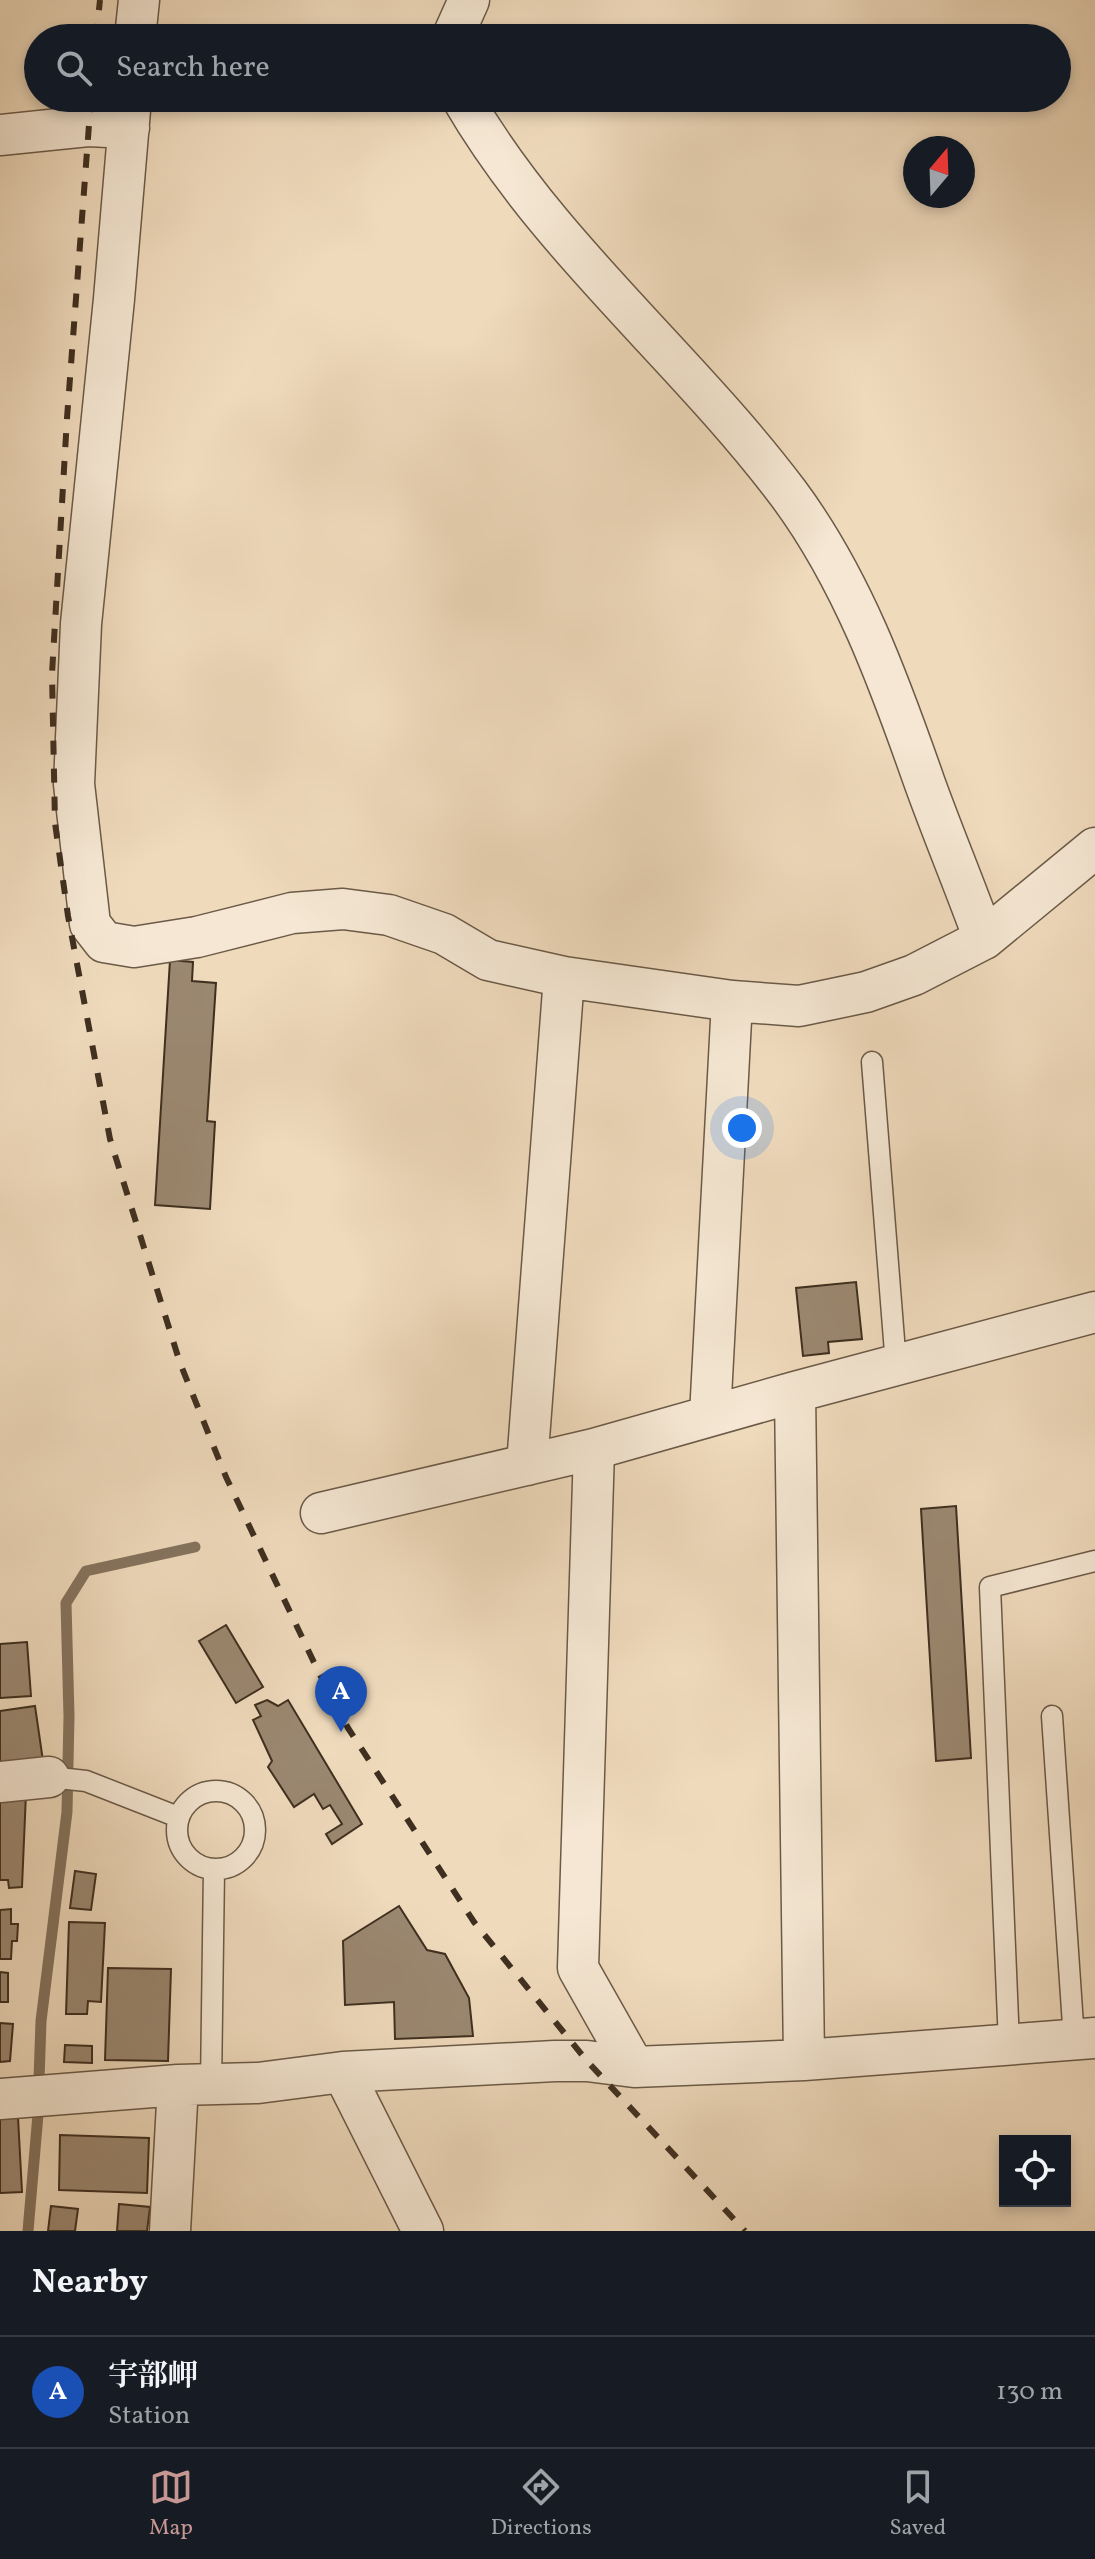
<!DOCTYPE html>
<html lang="en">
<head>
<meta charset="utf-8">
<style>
	body { margin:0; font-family:Vollkorn,"Noto Serif JP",serif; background:#242831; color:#f1f3f6 }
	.controls { position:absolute; right:24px; bottom:24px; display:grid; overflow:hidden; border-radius:0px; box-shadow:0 4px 12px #0003 }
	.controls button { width:72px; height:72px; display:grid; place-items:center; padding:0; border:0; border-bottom:2px solid #363941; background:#171b24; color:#f1f3f6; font:40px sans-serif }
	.compass { position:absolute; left:903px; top:136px; width:72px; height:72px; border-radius:50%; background:#171b24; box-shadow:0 4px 12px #0003; rotate:19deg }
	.you { position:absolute; left:742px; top:1128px; width:28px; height:28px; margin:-20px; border:6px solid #fff; border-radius:50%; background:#1a73e8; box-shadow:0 0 0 12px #1a73e833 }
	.badge { display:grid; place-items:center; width:52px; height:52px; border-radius:50%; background:#c59692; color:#fff; font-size:26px; font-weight:700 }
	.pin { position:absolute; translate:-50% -66px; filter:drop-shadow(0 2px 4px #0008) }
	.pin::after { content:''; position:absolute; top:42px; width:28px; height:24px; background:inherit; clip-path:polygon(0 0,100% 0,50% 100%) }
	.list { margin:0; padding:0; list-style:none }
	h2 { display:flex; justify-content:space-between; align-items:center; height:104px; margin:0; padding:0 32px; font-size:34px }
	h2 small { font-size:26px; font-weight:400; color:#9ea1a6 }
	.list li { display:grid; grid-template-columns:52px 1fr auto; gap:24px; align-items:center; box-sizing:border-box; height:112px; padding:0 32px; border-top:2px solid #363941 }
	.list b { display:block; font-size:30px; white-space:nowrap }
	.list p { margin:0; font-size:26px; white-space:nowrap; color:#9ea1a6 }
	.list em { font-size:26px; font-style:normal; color:#9ea1a6 }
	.icon { flex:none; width:44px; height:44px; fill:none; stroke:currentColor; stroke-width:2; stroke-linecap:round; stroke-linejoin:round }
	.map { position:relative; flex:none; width:1095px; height:2231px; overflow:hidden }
	.search { position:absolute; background:#171b24; box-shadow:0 4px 12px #0003; left:24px; right:24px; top:24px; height:88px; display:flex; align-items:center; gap:20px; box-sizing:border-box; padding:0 28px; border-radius:44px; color:#9ea1a6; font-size:30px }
	.sheet { height:216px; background:#171b24 }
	nav { display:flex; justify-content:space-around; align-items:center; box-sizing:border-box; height:112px; border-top:2px solid #363941; background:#171b24; font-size:22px; color:#9ea1a6 }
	nav a { display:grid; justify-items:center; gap:4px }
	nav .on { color:#c59692 }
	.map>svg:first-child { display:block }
</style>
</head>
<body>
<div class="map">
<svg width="1095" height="2231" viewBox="0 0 1095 2231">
	<rect width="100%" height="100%" fill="#efdabc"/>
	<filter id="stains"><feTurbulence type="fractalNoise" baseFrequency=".0025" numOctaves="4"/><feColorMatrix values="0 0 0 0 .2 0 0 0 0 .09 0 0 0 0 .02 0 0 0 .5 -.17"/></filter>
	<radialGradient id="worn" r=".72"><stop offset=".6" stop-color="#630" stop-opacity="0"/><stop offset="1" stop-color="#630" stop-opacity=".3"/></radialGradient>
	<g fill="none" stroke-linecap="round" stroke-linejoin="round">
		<path stroke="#85735e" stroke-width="11" d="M39,2080L41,2021L67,1812L69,1716L66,1603L86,1571L195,1547
			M28,2231L39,2103"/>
	</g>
	<path fill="#9b8871" stroke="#3f2f20" stroke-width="2" d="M170,960L193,962L192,981L216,983L207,1121L215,1122L210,1209L155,1205Z
		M856,1282L862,1339L828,1342L829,1353L803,1356L796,1288Z
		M956,1506L971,1758L936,1761L921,1509Z
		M226,1625L263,1687L236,1703L199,1641Z
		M27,1642L31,1696L0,1698V1644Z
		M267,1700L278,1706L288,1700L362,1824L332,1844L326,1834L342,1824L330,1805L323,1809L314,1794L294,1807L268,1767L272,1761L253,1720L261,1716L255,1705Z
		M35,1706L43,1761L0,1767V1711Z
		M26,1793L22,1887L9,1888L8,1880H0V1795Z
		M75,1871L96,1874L91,1910L70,1908Z
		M399,1906L427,1950L445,1954L469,1998L473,2036L395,2039L394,2002L345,2005L343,1941Z
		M11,1909V1924H18L17,1941H12L11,1959H0V1910Z
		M69,1922L105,1923L101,2002L88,2001L87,2014H66Z
		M108,1968L171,1969L168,2061L105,2060Z
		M0,1972L8,1973V2002H0Z
		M0,2023L13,2024L10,2061L0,2062Z
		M65,2045L92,2046V2063L64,2062Z
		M18,2117L22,2192L0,2193V2118Z
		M60,2135L149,2138L147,2193L59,2190Z
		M119,2204L150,2207L147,2231H117Z
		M51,2206L78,2209L75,2231H48Z"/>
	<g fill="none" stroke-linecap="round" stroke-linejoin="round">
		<g stroke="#6b5a47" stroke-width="23">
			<path id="service" d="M872,1062L896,1365
				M1052,1716L1074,2040
				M49,1777L86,1781L178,1817
				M177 1830a39 39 0 1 1 78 0a39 39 0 1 1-78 0Z
				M1009,2044L990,1587L1095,1561
				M211,2085L214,1869"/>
		</g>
		<g stroke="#6b5a47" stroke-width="43">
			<path id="minor" d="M135,38L139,0
				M452,38L469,0
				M131,98L114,299L81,624L74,784L90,924L104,942L134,947L197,937L292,913L343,909L389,915L444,934L488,960L564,977L732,1001L799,1006L866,992L914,975L984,939L1095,848
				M462,98C549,248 685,356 788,493C852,579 889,681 924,781C943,834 965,886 984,939
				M0,135L88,126L129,128
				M795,1392L804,2060
				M710,1416L732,1001
				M594,1449L578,1968L634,2067
				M527,1465L564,977
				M321,1513L594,1449L795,1392L1095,1312
				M0,1782L49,1777
				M343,2072L423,2231
				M0,2099L178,2085L258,2083L343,2072L555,2061H587L634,2067L804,2060L1095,2038
				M170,2231L178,2085"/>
		</g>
		<use href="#service" stroke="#f5e7d3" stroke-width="20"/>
		<use href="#minor" stroke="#f5e7d3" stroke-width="40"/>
		<path stroke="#3f2f20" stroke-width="6" stroke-dasharray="14 14" stroke-linecap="butt" d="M96,38L100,0
			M91,98L67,418L52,674L55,823L68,916L110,1139L180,1363L226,1477L319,1673L348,1728L474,1922L587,2061L745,2231"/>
	</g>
	<rect width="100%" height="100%" filter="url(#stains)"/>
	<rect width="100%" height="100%" fill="url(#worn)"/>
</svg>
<div class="controls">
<button><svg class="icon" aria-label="locate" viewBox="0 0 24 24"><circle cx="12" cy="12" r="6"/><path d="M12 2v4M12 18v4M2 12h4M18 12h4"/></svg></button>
</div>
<svg class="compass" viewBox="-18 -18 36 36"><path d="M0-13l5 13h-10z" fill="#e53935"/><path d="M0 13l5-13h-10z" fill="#9ea1a6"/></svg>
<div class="you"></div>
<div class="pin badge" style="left:341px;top:1732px;background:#1a4fb4">A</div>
<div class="search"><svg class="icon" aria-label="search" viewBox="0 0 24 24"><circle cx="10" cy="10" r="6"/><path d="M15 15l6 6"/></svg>Search here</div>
</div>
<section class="sheet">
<h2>Nearby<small></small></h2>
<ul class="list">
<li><span class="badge" style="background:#1a4fb4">A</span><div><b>宇部岬</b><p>Station</p></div><em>130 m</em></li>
</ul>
</section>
<nav>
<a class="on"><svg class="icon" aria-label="map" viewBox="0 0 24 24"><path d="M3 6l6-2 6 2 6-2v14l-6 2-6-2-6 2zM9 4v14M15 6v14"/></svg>Map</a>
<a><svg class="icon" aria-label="directions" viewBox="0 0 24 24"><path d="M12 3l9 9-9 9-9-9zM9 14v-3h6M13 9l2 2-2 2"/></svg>Directions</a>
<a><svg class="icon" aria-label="saved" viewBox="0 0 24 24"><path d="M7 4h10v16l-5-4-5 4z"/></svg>Saved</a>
</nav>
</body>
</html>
